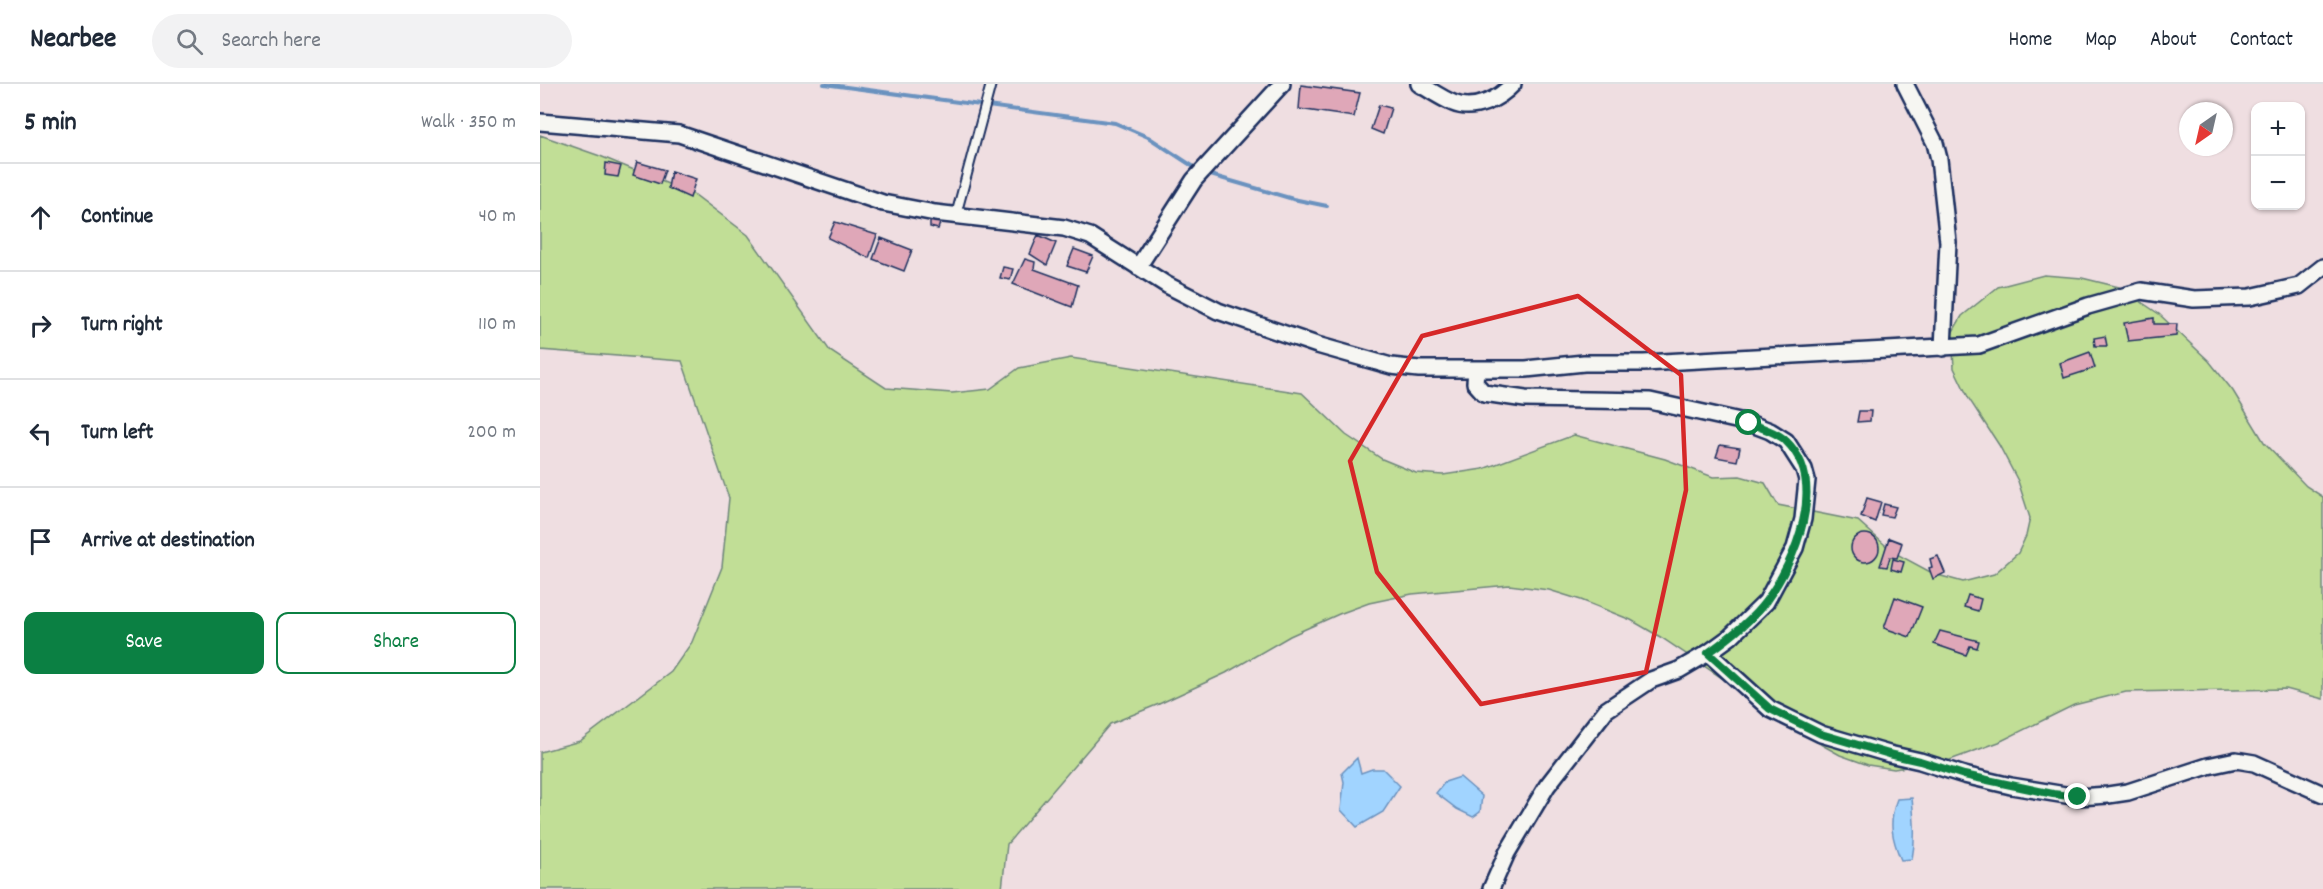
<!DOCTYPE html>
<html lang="en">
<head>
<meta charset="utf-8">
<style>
	body { margin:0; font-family:Dekko,sans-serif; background:#f2f2f3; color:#1f2937 }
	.controls { position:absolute; right:18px; top:18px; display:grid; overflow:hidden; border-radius:12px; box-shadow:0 2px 4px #0004 }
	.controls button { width:54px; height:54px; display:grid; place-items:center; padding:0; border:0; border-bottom:2px solid #e0e1e3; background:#fff; color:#1f2937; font:30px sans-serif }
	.compass { position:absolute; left:1639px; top:18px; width:54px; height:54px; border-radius:50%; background:#fff; box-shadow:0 2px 4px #0004; rotate:214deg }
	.stop { position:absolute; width:18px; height:18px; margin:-14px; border:4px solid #0b8043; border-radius:50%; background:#fff }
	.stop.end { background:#0b8043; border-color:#fff; box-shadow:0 2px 6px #0008 }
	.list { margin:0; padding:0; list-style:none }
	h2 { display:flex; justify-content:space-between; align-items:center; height:78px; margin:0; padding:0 24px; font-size:26px }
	h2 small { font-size:20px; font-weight:400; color:#747a83 }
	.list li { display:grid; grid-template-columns:39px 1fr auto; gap:18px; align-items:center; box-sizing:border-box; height:108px; padding:0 24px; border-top:2px solid #e0e1e3 }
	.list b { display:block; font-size:22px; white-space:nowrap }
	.list em { font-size:20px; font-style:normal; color:#747a83 }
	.actions { display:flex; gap:12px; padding:18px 24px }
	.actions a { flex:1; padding:14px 0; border:2px solid #0b8043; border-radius:12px; text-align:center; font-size:21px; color:#0b8043 }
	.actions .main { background:#0b8043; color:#fff }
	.icon { flex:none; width:33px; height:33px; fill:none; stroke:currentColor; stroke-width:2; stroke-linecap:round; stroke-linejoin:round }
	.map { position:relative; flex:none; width:1783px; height:805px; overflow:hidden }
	header { display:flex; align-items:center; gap:36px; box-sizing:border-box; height:84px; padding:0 30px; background:#fff; border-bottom:2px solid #e0e1e3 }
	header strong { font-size:28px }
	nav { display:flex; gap:33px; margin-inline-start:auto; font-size:21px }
	.search { width:420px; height:54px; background:#f2f2f3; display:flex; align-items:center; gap:15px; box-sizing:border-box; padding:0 21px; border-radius:33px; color:#747a83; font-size:22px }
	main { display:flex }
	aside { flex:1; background:#fff }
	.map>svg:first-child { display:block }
</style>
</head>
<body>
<header>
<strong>Nearbee</strong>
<div class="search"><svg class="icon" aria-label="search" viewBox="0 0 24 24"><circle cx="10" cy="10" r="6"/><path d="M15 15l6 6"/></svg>Search here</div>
<nav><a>Home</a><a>Map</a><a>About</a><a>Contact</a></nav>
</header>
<main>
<aside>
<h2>5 min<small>Walk · 350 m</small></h2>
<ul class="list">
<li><svg class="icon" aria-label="ahead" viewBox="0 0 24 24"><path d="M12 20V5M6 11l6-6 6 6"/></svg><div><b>Continue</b></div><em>40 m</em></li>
<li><svg class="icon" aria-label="right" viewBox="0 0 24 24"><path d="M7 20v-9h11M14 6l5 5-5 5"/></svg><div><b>Turn right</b></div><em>110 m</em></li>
<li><svg class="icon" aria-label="left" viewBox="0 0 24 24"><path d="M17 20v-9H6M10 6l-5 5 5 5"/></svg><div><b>Turn left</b></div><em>200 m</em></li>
<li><svg class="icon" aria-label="arrive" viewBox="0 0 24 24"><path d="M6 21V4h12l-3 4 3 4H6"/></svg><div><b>Arrive at destination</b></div></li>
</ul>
<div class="actions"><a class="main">Save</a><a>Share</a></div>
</aside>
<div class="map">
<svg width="1783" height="805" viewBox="0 0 1783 805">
	<rect width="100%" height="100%" fill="#efdee1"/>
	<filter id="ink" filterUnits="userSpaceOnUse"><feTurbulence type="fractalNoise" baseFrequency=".0167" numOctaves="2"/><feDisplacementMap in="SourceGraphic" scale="12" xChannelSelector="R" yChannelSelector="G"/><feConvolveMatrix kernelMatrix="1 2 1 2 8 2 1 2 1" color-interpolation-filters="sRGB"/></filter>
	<g filter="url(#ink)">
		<path fill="#c1de96" stroke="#6e867a" stroke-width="1.5" d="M0,51L60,72L155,111L208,151L290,267L346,304L412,309L450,305L479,284L531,274L762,309L806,351L842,375L876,389L903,391L943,385L1034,351L1125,375L1173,393L1200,392L1225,399L1238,421L1318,437L1353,468L1394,490L1423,498L1454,490L1478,469L1486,452L1490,434L1478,397L1459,361L1429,315L1414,284L1412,249L1422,232L1458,203L1504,191L1542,194L1579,203L1619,230L1669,277L1693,307L1724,358L1766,402L1783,413V615L1746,605L1586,608L1534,621L1459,658L1410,676L1354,685L1328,681L1300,671L1282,661L1122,554L1091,536L1041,516L1009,506L969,501L872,510L829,519L799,530L750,552L686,589L619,620L570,640L467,760L462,805H0V668L40,657L131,588L152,558L182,483L189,414L142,277L0,266Z"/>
		<path fill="#a1d4ff" stroke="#6b92bf" stroke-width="1.5" d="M817,674L821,689L832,685H843L860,702L843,728L817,743L801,726L804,698L802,689Z
			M920,693L942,712L940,728L933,733L917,725L896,709L905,698Z
			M1372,714C1374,735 1376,755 1372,775L1361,776C1352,755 1348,738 1357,715Z"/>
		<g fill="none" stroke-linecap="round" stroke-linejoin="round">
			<path stroke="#6b92bf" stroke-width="4" d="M284,0L575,39L608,53L657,85
				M667,90L753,115L787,122"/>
		</g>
		<path fill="#dfa7b8" stroke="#1b2f5e" stroke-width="1.5" d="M761,1L820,9L814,33L759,25Z
			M839,21L851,24L843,50L831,45Z
			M97,78L125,86L120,100L93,91Z
			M66,79L81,82L78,93L65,91Z
			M131,87L156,95L150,114L128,104Z
			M390,134L401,136L398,145L390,143Z
			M295,138L337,151L329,174L288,154Z
			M498,151L516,159L507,181L490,170Z
			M341,154L372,166L364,187L333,175Z
			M534,165L553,172L546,188L527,182Z
			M485,175L495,178L494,185L538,201L532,223L473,200Z
			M463,183L473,185L470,196L460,194Z
			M1614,234V240H1637L1636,252L1588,257L1584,239Z
			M1565,252L1567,262H1555L1554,254Z
			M1550,268L1555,284L1524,294L1520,279Z
			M1319,327H1331L1330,337L1317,338Z
			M1180,361L1200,364L1197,377L1176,373Z
			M1327,414L1341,418L1335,438L1321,432Z
			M1344,420L1356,423L1352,433L1341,431Z
			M1311 464a14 14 0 1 1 28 0a14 14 0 1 1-28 0Z
			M1349,454L1362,459L1357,474L1350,473L1347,483L1340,482Z
			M1398,472L1405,489L1393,495L1389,484L1392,483L1390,475Z
			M1353,475L1364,478L1361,488L1351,485Z
			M1428,511L1441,515L1438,527L1424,523Z
			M1355,513L1382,523L1370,553L1344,544Z
			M1400,547L1439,557L1437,564L1430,562L1426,571L1394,560Z"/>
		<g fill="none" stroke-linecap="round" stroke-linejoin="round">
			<g stroke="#1b2f5e" stroke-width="12">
				<path id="lane" d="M416,131L451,0"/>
			</g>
			<g stroke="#1b2f5e" stroke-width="20">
				<path id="street" d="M879,0C890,6 901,14 913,19C934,28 959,15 973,0
					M1365,0L1395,59L1399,75L1408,158L1403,264
					M0,38L139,50L343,119L395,129L524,144L550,152L627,201L678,227L777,261L851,282L879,285H986L1044,279H1104L1439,261L1548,222L1601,207L1654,215L1710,213L1759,202L1783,183
					M598,183L654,96L742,0
					M936,285L935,299L944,309L985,315L1110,317L1209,339L1230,347L1246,357L1264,385L1267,396L1263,435L1255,464L1226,518L1190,553L1168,569L1139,586L1111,596L1066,626L1007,702L967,769L951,805
					M1168,569L1230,625L1281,650L1349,670L1380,677L1424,691L1471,702L1538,713L1568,711L1588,708L1668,682L1696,676L1714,679L1783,710"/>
			</g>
			<use href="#lane" stroke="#f6f6f2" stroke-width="8"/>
			<use href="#street" stroke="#f6f6f2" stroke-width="15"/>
		</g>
	</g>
	<g fill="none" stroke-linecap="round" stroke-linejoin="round" filter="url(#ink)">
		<path stroke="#0b8043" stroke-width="8" d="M1209,339C1221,344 1237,348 1246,357C1289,398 1255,478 1226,517C1212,536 1188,555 1168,569L1230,625L1281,650L1349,670L1380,677L1424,691L1513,710L1538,713"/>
	</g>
	<path fill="none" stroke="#d62828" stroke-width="4.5" stroke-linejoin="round" d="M1038,212L1141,291L1146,406L1106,588L941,620L837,488L810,377L882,252Z"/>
</svg>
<div class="controls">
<button>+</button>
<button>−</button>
</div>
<svg class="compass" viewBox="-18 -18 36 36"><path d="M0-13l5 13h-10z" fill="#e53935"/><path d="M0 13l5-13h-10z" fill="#747a83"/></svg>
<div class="stop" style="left:1209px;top:339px"></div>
<div class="stop end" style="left:1538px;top:713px"></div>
</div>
</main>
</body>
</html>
